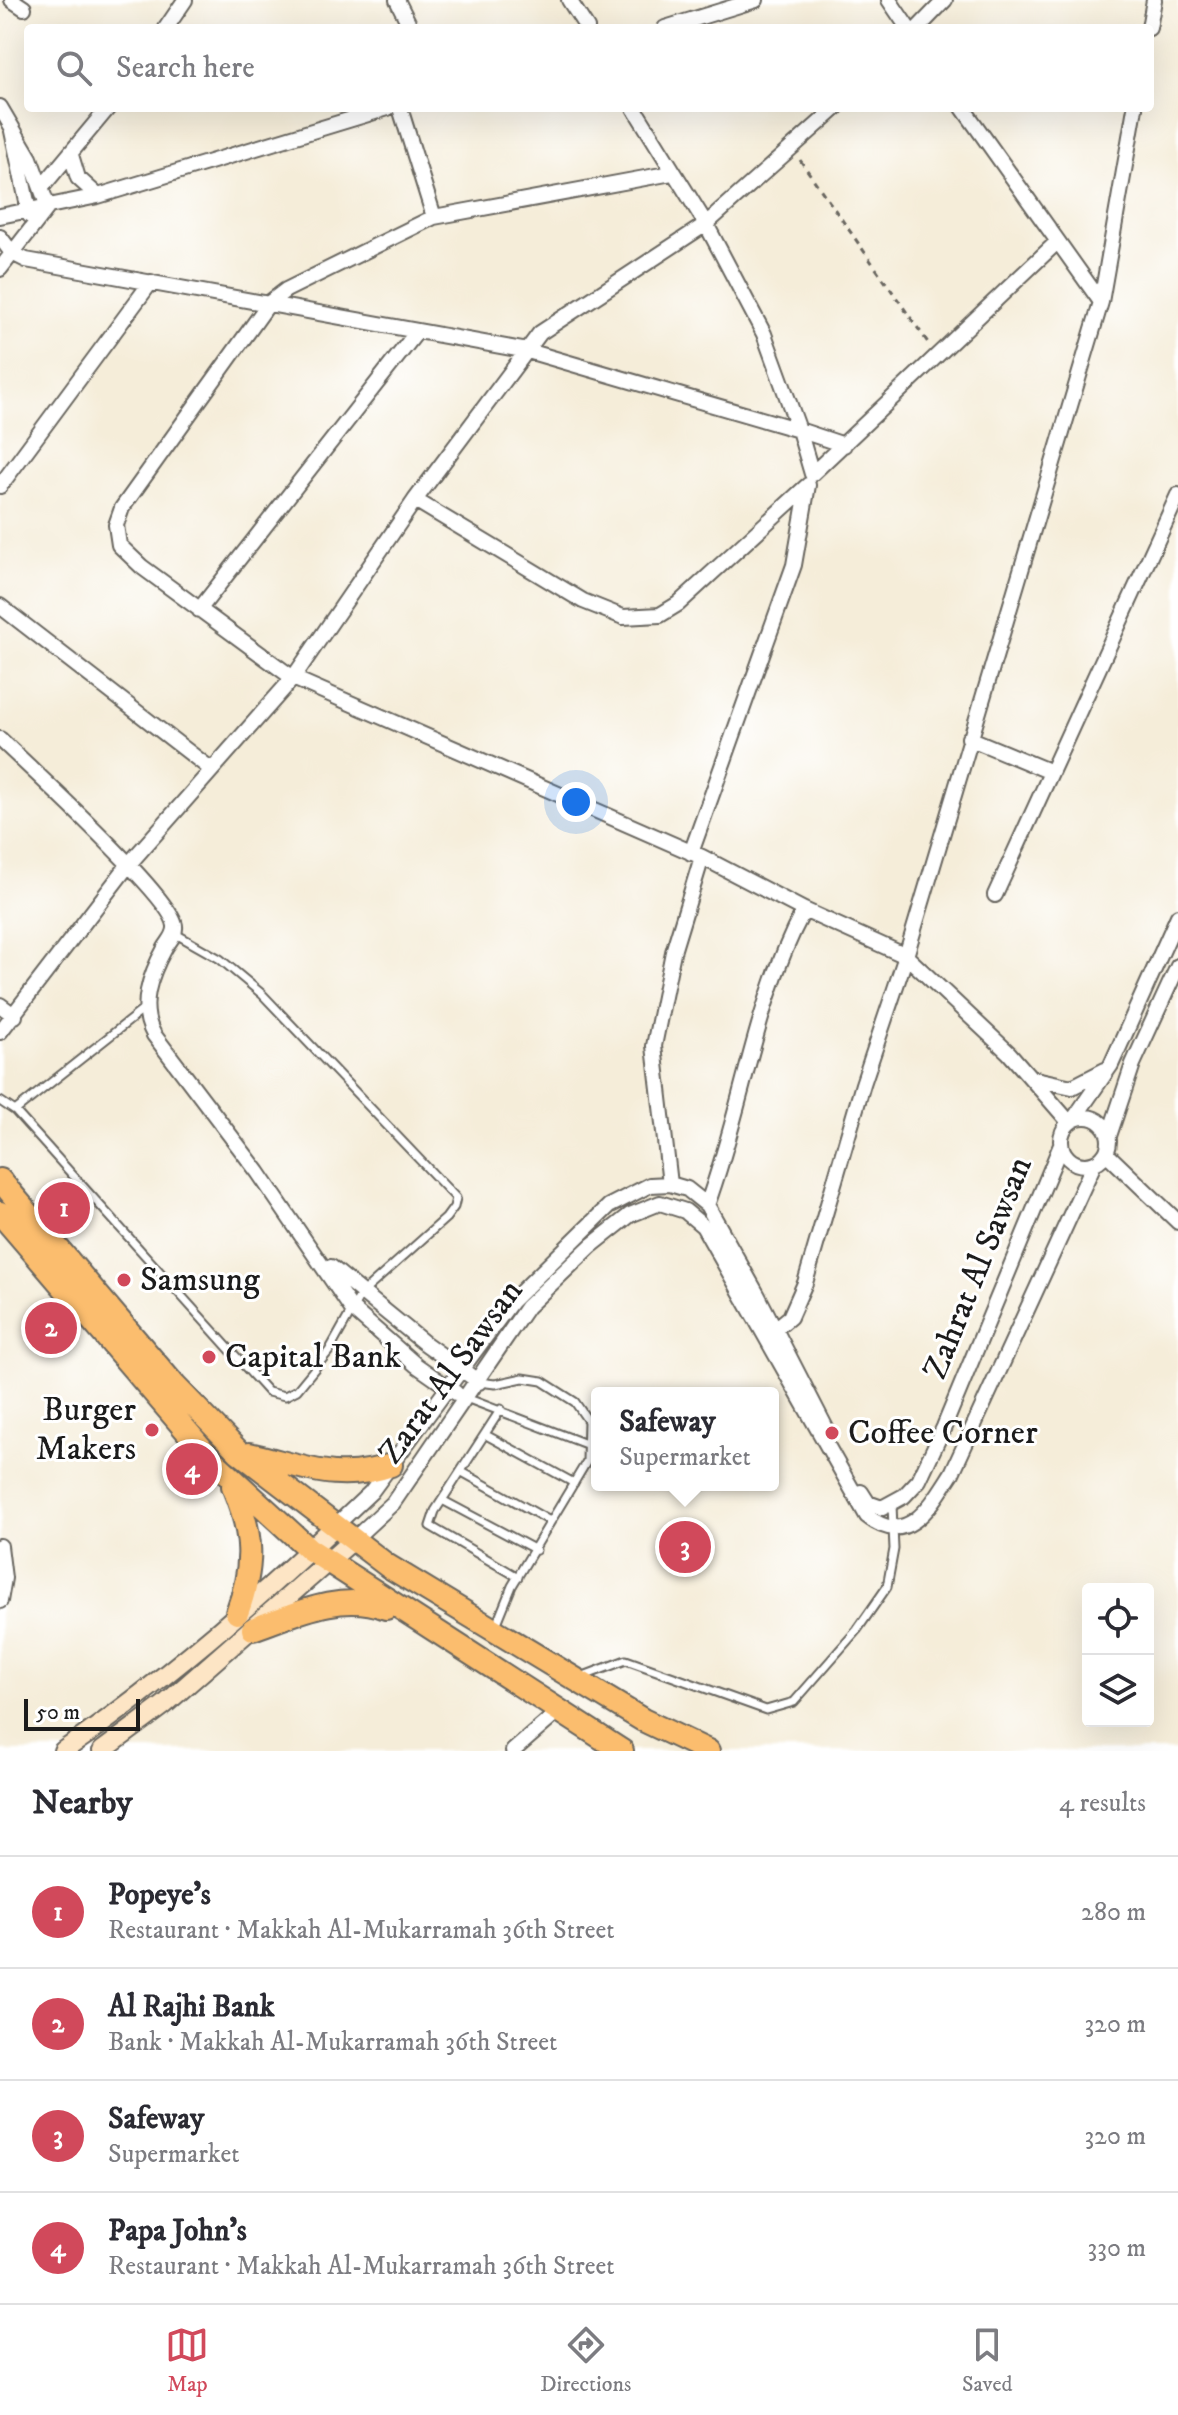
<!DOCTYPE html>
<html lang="en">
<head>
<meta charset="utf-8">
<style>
	body { margin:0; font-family:"IM FELL DW Pica",serif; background:#f2f2f3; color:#2b2b33 }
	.controls { position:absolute; right:24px; bottom:24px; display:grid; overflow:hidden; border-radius:8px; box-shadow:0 8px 32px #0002 }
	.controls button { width:72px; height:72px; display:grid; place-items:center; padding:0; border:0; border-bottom:2px solid #e1e1e2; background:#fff; color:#2b2b33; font:40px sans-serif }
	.scale { position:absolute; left:24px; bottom:20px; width:116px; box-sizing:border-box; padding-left:8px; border:4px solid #1c1c1c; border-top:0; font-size:22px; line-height:28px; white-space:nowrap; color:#1c1c1c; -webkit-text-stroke:6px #fff; paint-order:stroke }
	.you { position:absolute; left:576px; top:802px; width:28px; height:28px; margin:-20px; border:6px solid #fff; border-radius:50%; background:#1a73e8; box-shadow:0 0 0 12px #1a73e833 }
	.badge { display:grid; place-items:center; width:52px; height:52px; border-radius:50%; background:#d1495b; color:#fff; font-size:26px; font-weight:700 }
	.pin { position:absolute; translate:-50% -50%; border:4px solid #fff; box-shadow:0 2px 8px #0006 }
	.popup { position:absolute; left:591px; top:1387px; width:188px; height:104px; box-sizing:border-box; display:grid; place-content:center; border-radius:8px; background:#fff; filter:drop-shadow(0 2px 6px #0005); font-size:26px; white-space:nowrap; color:#7c7c81 }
	.popup b { font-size:30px; color:#2b2b33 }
	.popup::after { content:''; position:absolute; left:50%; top:100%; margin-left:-16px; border:16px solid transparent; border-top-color:#fff }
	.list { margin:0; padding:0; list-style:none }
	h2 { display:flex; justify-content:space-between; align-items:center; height:104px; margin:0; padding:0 32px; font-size:34px }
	h2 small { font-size:26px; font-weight:400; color:#7c7c81 }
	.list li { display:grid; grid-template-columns:52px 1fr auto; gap:24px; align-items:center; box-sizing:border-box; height:112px; padding:0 32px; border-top:2px solid #e1e1e2 }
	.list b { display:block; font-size:30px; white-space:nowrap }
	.list p { margin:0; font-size:26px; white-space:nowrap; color:#7c7c81 }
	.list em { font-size:26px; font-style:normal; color:#7c7c81 }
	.icon { flex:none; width:44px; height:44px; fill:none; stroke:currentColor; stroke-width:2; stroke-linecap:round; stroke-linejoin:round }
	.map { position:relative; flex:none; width:1178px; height:1751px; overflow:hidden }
	.search { position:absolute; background:#fff; box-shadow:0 8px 32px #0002; left:24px; right:24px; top:24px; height:88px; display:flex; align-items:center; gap:20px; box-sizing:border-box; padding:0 28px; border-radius:8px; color:#7c7c81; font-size:30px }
	.sheet { height:552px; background:#fff }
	nav { display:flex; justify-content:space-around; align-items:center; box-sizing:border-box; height:112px; border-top:2px solid #e1e1e2; background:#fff; font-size:22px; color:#7c7c81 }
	nav a { display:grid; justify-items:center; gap:4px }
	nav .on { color:#d1495b }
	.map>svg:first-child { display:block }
</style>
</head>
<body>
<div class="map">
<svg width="1178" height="1751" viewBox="0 0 1178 1751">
	<rect width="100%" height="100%" fill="#fff"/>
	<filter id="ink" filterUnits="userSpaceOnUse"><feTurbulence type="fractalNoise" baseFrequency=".0125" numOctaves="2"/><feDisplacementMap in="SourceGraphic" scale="16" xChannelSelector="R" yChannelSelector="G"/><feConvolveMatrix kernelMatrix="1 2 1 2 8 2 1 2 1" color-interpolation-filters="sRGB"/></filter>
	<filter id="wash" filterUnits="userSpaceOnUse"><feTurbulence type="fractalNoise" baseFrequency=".006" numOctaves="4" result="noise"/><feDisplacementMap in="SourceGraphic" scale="32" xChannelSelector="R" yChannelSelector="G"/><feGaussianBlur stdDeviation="1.8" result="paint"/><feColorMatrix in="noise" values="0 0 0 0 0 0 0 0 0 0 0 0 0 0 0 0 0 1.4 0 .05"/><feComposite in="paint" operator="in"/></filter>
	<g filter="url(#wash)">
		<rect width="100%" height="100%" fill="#f5edd9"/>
	</g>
	<g filter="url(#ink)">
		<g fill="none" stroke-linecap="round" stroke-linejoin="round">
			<g stroke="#68655e" stroke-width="11">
				<path id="lane" d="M0,1101L15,1111L268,1392L285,1396L297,1390L329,1351L361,1294L446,1218L454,1207L456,1198L262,994L220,959L174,933
					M15,1111L144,1009
					M479,1382L495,1384L523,1378L542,1381L575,1402L588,1421L587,1461L512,1586L495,1628
					M466,1398L586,1444
					M501,1409L435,1511L430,1526L518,1577
					M486,1435L574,1483
					M462,1472L550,1521
					M444,1501L536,1550
					M581,1677L626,1660L766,1710L794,1702L857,1630L887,1587L894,1549L892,1505"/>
			</g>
			<g stroke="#68655e" stroke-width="18">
				<path id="street" d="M12,0L24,8
					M397,0L411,28
					M569,0L587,28
					M889,0L908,28
					M166,28L185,0
					M665,28L756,0
					M918,28L945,0
					M1149,28L1154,0
					M0,107L30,158L48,207L0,269
					M400,108L434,217
					M634,108L706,224L764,334L799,430L844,445
					M963,108L1101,302
					M12,131L30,216
					M71,155L78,178L98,196
					M672,173L434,217L286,290L269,303L122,508L116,525L119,545L142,567L293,678L702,857L804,910L906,956L1009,1053L1069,1122
					M43,186L108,108
					M0,216L98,196L388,108
					M0,237L12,253L26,260L528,351L799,430L812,474L1056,243
					M0,486L151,282
					M415,500L583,601L623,617L660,615L678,604L807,486
					M0,606L212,770
					M199,610L416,333
					M969,738L1051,772
					M0,739C28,766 173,898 175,926C176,935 169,941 165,948C150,975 138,1007 154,1035L258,1172L351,1308L416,1365L456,1393
					M691,853L794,565L808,485
					M995,895L1178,495
					M0,1005L15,1016
					M0,1032L129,864L293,678L415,500L540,333L706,224L836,108
					M1031,1078L1072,1087L1105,1070
					M1061 1141a24 24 0 1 1 48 0a24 24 0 1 1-48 0Z
					M1075,1117L1111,1065L1178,916
					M1109,1136L1133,1064L1178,966
					M1106,1153L1178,1222
					M670,1184L654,1046L673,952L702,857
					M707,1205C743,1108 754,1003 804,910
					M331,1267L423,1342L479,1382
					M768,1335L790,1317L805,1283L863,1084L906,956L1101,302L1135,108
					M861,1492L868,1503L882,1508L904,1496L919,1480L944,1427L1061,1145
					M335,1526L371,1492L511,1302L609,1206L650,1185L670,1184L687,1189L707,1205L758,1296L828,1432
					M354,1539L393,1503L527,1307L591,1246L630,1215L660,1203L685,1211L703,1226L867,1516C908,1549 932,1504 952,1473L1094,1164
					M0,1546L4,1578L0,1601
					M513,1751L559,1711"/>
			</g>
			<g stroke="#68655e" stroke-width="22">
				<path id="secondary" d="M63,1751C159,1685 251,1606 335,1526
					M102,1751L164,1705L354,1539"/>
			</g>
			<g stroke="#68655e" stroke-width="26">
				<path id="primary" d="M0,1180L175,1386L239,1452L388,1566L643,1720L708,1751
					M0,1213L209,1457L309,1549L622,1751
					M249,1454C303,1466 337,1484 391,1465
					M233,1486C253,1534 255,1564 237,1613
					M253,1629C295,1614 342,1591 386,1608"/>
			</g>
			<path stroke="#68655e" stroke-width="3" stroke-dasharray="6 6" stroke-linecap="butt" d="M800,160L929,344"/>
			<use href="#lane" stroke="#fff" stroke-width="7"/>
			<use href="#street" stroke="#fff" stroke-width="14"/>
			<use href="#secondary" stroke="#fde5c5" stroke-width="18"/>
			<use href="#primary" stroke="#fbbd6e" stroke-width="22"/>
		</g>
	</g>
	<g fill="#d1495b" stroke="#fff" stroke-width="3">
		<circle cx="124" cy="1280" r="8"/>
		<circle cx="209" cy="1357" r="8"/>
		<circle cx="152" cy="1430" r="8"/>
		<circle cx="832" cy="1433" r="8"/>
	</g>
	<g text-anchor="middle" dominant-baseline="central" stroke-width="6" stroke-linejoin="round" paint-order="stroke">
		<g font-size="34" fill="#1c1c1c" stroke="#fff">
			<text transform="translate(978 1268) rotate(-68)">Zahrat Al Sawsan</text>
			<text transform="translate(451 1372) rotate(-54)">Zarat Al Sawsan</text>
		</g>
		<g font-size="34" fill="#1c1c1c" stroke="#fff" text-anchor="start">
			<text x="140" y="1280">Samsung</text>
			<text x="225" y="1357">Capital Bank</text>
			<text x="136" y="1410" text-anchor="end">Burger<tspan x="136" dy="39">Makers</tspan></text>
			<text x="848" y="1433">Coffee Corner</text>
		</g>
	</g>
</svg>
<div class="controls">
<button><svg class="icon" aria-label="locate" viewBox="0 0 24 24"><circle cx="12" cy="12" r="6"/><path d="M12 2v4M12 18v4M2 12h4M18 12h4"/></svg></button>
<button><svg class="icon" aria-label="layers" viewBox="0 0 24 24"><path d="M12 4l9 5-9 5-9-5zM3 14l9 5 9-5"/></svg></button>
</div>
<div class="scale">50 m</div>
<div class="you"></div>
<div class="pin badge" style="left:64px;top:1208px">1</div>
<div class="pin badge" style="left:51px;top:1328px">2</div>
<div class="pin badge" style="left:685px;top:1547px">3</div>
<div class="popup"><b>Safeway</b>Supermarket</div>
<div class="pin badge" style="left:192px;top:1469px">4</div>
<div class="search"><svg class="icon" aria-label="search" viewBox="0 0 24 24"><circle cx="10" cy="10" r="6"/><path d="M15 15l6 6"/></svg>Search here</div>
</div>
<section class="sheet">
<h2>Nearby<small>4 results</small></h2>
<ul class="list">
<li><span class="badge">1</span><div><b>Popeye's</b><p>Restaurant · Makkah Al-Mukarramah 36th Street</p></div><em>280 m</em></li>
<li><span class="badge">2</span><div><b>Al Rajhi Bank</b><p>Bank · Makkah Al-Mukarramah 36th Street</p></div><em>320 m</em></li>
<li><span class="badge">3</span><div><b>Safeway</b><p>Supermarket</p></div><em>320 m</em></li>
<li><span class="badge">4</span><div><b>Papa John's</b><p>Restaurant · Makkah Al-Mukarramah 36th Street</p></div><em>330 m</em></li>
</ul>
</section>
<nav>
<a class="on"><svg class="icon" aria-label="map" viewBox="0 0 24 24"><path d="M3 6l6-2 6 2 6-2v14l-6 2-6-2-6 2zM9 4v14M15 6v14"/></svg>Map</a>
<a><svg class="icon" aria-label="directions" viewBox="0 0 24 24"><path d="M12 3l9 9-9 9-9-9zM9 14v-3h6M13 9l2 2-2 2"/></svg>Directions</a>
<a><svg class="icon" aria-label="saved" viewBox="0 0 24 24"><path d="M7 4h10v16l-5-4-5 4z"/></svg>Saved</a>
</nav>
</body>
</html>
